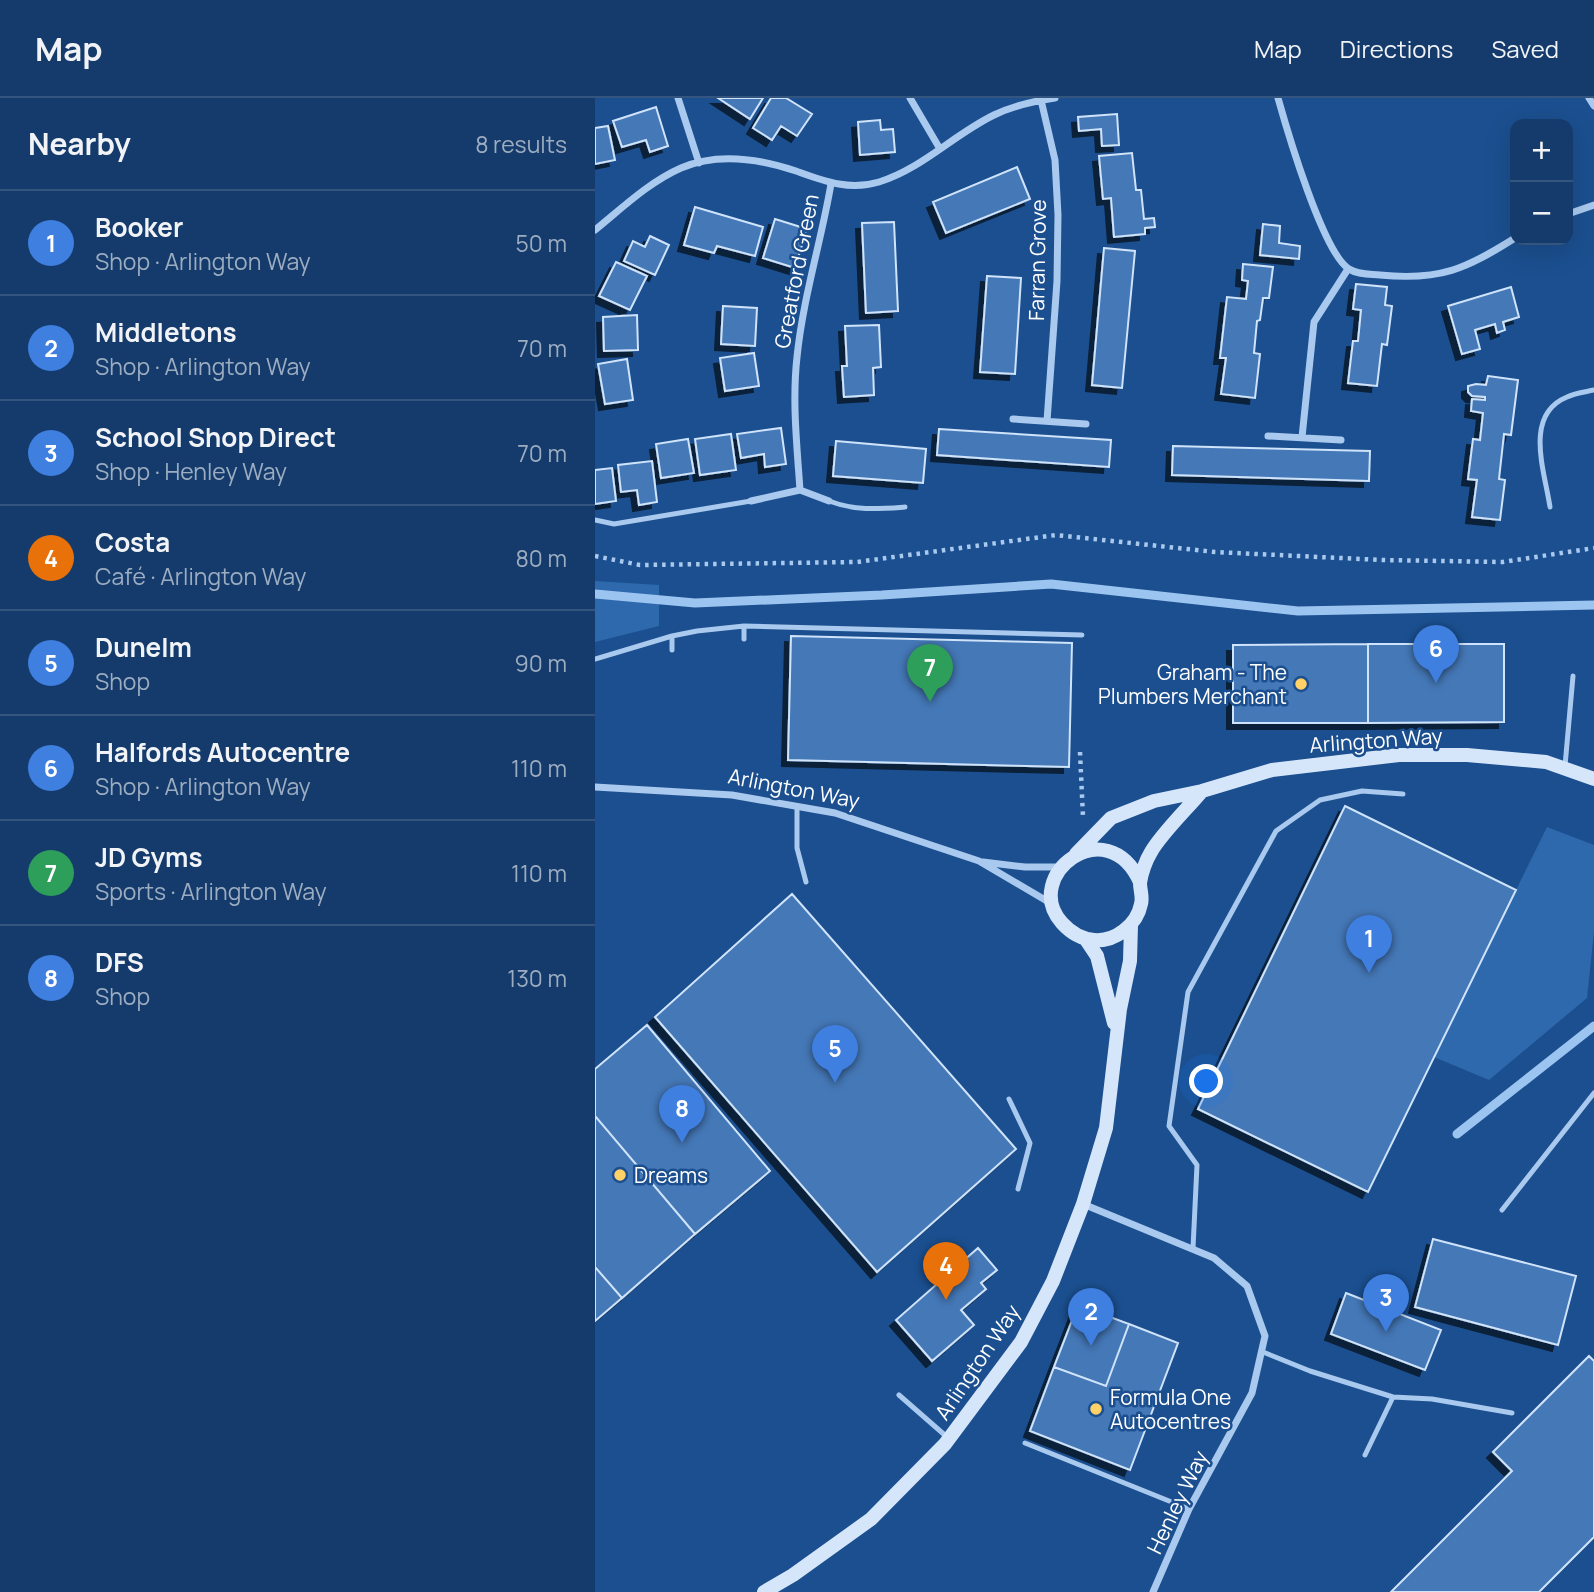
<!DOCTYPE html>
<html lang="en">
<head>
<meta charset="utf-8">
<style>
	body { margin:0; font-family:Manrope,sans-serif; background:#214673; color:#f1f3f6 }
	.controls { position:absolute; right:21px; top:21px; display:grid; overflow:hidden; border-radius:14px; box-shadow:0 7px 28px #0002 }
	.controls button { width:63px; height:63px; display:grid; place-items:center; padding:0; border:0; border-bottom:2px solid #33557e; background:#143b6b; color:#f1f3f6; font:35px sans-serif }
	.you { position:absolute; left:612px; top:984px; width:24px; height:24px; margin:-18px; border:5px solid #fff; border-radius:50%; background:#1a73e8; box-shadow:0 0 0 10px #1a73e833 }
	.badge { display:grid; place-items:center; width:46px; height:46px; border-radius:50%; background:#ea580c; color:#fff; font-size:23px; font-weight:700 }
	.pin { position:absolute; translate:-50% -58px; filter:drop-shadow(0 2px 4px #0008) }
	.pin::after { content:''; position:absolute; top:37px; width:24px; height:21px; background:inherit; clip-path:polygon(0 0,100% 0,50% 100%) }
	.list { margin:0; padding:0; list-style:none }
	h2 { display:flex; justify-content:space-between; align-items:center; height:91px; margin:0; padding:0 28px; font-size:30px }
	h2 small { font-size:23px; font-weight:400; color:#9dadc1 }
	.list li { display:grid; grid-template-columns:46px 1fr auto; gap:21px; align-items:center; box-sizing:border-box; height:105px; padding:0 28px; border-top:2px solid #33557e }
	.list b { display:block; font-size:26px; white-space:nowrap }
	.list p { margin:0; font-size:23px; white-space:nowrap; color:#9dadc1 }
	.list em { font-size:23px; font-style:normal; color:#9dadc1 }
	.map { position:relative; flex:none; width:999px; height:1494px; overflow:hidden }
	header { display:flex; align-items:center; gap:42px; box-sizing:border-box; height:98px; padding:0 35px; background:#143b6b; border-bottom:2px solid #33557e }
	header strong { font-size:33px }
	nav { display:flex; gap:38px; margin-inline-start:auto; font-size:24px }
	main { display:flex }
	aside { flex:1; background:#143b6b }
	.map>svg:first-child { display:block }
</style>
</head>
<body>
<header>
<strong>Map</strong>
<nav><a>Map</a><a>Directions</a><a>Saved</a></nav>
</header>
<main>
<aside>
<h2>Nearby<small>8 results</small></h2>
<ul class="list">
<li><span class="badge" style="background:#3f7fe0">1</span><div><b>Booker</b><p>Shop · Arlington Way</p></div><em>50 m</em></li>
<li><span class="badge" style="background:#3f7fe0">2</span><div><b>Middletons</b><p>Shop · Arlington Way</p></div><em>70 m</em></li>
<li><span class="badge" style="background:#3f7fe0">3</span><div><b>School Shop Direct</b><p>Shop · Henley Way</p></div><em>70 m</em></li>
<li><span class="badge" style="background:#e8710a">4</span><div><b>Costa</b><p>Café · Arlington Way</p></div><em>80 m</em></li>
<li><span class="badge" style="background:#3f7fe0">5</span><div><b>Dunelm</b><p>Shop</p></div><em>90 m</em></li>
<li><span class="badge" style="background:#3f7fe0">6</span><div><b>Halfords Autocentre</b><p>Shop · Arlington Way</p></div><em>110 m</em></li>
<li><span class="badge" style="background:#2e9e5b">7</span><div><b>JD Gyms</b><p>Sports · Arlington Way</p></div><em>110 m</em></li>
<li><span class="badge" style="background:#3f7fe0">8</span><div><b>DFS</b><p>Shop</p></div><em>130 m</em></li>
</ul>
</aside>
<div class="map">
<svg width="999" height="1494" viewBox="0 0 999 1494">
	<defs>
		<filter id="shadow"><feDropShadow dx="-6" dy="6" stdDeviation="0" flood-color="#0009"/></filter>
	</defs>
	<rect width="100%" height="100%" fill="#1b4f8f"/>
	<path fill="#2e69ad" d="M0,483L64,487V528L0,544Z
		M952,729L999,747V834L992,900L894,982L839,959Z"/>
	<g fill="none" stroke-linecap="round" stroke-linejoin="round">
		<path stroke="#9cc4f0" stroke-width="9" d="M0,496L100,505L287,497L456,486L703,513L999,507
			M862,1036L999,928"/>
	</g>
	<path fill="#4478b7" stroke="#cfe3fa" stroke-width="2" filter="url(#shadow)" d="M123,0H168L155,21Z
		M176,0H191L217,16L202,38L186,28L177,42L158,30Z
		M61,9L73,48L55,54L51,42L27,49L18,23Z
		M522,16L524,47L507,48L506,31L484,33L483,19Z
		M285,22L286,32L298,31L300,54L265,57L263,24Z
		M13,28L20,62L0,66V30Z
		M537,55L541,92H546L549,121L559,120L560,129L550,130V136L519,139L516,100L508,101L504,58Z
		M422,69L435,101L351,135L338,104Z
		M100,109L168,129L160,158L122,148L119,155L89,147Z
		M180,121L212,131L200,170L168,160Z
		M299,124L303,213L271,215L267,125Z
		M668,126L685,128L684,145L705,148L704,161L665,157Z
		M55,138L74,147L60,177L29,163L38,143L50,149Z
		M509,150L540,153L527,290L497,287Z
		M21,164L52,178L35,212L4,198Z
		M648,166L678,169L674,200H668L665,222L662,223L659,255L665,256L660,300L626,296L631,260H625L632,199L651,201L653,183L647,182Z
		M392,178L426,180L420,276L385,274Z
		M761,186L792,189L790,207L797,208L792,247L787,246L782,288L753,285L758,243H763L766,212L758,211Z
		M916,189L924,219L908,224L910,232L902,235L900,226L880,232L885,251L867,256L853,208Z
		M128,208L162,210L160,248L126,246Z
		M42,217L43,252L9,253L8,219Z
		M284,227L286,269L278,270L279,297L249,299L247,268H252L250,228Z
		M159,255L164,288L130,293L125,260Z
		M32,261L38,302L10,306L3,266Z
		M893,278L923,282L916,337L909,336L904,381L910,382L905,422L877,419L882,382L873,381L878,341L885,342L888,315L876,313L877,301L890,302V299L877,298L873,294V288L881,286L891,287Z
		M186,330L191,366L170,369L169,356L146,360L142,336Z
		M344,331L516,342L514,369L342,357Z
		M136,336L141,372L105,377L100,341Z
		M93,341L99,375L66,380L61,346Z
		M241,343L331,351L328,385L238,378Z
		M578,348L775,353L774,383L577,377Z
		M57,363L62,404L44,407L42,392L26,394L23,367Z
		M17,370L21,403L0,406V372Z
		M196,538L477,545L474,669L193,662Z
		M773,546H909V624L773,625Z
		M773,546V625H638V547Z
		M750,708L921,792L773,1094L603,1011Z
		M197,796L421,1051L282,1174L60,919Z
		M52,927L175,1073L100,1136L0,1018V971Z
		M0,1018L100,1136L27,1200L0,1169Z
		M838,1141L981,1178L963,1247L820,1209Z
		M383,1150L402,1172L386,1185L391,1191L366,1212L379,1227L337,1263L301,1222Z
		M0,1169L27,1200L0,1223Z
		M751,1195L846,1232L830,1272L736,1236Z
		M483,1207L534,1226L511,1288L459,1269Z
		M534,1226L583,1245L535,1372L435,1333L459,1269L511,1288Z
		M994,1258L999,1263V1439L944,1494H796L917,1373L898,1354Z"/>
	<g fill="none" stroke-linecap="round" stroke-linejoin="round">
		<path stroke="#a9c9ee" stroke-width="4.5" stroke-dasharray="3.5 5" stroke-linecap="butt" d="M0,458L45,467L262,464L461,437L620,454L787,462L908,464L999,450
			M485,654L488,719"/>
		<path stroke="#a9c9ee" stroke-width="5" d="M234,403C260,413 283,411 310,409
			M955,409C950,374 928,317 972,299C980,295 990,294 999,292
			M0,422L19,426L156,403
			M77,538V552
			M149,541V528
			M0,561L77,538L102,533L149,528L487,537
			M970,668L978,578
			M202,708V750L211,784
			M414,1001L435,1045L423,1091
			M907,1112L999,995
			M598,1150L602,1067L574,1028L593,894L681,733L725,702L767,693L808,696
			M668,1254L715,1273L798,1299L837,1301L917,1315
			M304,1297L352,1339
			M430,1345L594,1411
			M770,1357L798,1299"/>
		<path stroke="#a9c9ee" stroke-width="7" d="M83,0L104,65
			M315,0L345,51
			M683,0C692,32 728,155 754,171C763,177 775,176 785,177C845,183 871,171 920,140
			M994,0L999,8
			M446,2L460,62L463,117L462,183L452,323
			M973,116L999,107
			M0,132C26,111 54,84 86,70C123,54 165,61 201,73C229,83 254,93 284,84C328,70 358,37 399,17C418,8 439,3 460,0
			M418,321L491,326
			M673,338L746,342
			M707,339L719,224L753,171
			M205,392C202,348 197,303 202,259C208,200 226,144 236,86
			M156,403L205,392L234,403
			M0,689L137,697L240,715L384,763L457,806
			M388,764L430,769H466
			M488,1106L619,1160L652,1188L670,1238L657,1295L594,1411L558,1494"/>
		<path stroke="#d6e6fa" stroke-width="14" d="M481,756L516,720L559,703L607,693L677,672L804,657H872L951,664L999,681
			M545,784C512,711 425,778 467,825C476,835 486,841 499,842C520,844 542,827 546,806C548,799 545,792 545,785C546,776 551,762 556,754C566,736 593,710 607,693
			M490,840L502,858L519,925
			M169,1494L198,1477L276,1421L350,1346L426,1244L458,1183L488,1106L511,1030L525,911L535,863L536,827"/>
	</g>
	<g fill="#ffd166" stroke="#1b4f8f" stroke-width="2.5">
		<circle cx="706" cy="586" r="7"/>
		<circle cx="25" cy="1077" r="7"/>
		<circle cx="501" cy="1311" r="7"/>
	</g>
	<g text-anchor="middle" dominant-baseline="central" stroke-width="5" stroke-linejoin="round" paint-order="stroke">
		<g font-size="21" fill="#fff" stroke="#1b4f8f">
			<text transform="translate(442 162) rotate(-89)">Farran Grove</text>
			<text transform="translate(201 173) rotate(-79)">Greatford Green</text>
			<text transform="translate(781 642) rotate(-4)">Arlington Way</text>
			<text transform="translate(199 690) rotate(11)">Arlington Way</text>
			<text transform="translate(382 1264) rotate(-56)">Arlington Way</text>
			<text transform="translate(582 1404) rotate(-64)">Henley Way</text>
		</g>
		<g font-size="21" fill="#fff" stroke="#1b4f8f" text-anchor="start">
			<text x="692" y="574" text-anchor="end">Graham - The<tspan x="692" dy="24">Plumbers Merchant</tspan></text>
			<text x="39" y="1077">Dreams</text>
			<text x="515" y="1299">Formula One<tspan x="515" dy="24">Autocentres</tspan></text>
		</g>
	</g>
</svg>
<div class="controls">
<button>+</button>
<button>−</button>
</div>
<div class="you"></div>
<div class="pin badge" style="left:774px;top:875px;background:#3f7fe0">1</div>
<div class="pin badge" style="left:496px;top:1248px;background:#3f7fe0">2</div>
<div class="pin badge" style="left:791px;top:1234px;background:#3f7fe0">3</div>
<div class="pin badge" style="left:351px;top:1202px;background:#e8710a">4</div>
<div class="pin badge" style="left:240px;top:985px;background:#3f7fe0">5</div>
<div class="pin badge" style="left:841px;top:585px;background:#3f7fe0">6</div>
<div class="pin badge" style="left:335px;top:604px;background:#2e9e5b">7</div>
<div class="pin badge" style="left:87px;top:1045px;background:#3f7fe0">8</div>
</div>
</main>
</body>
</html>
